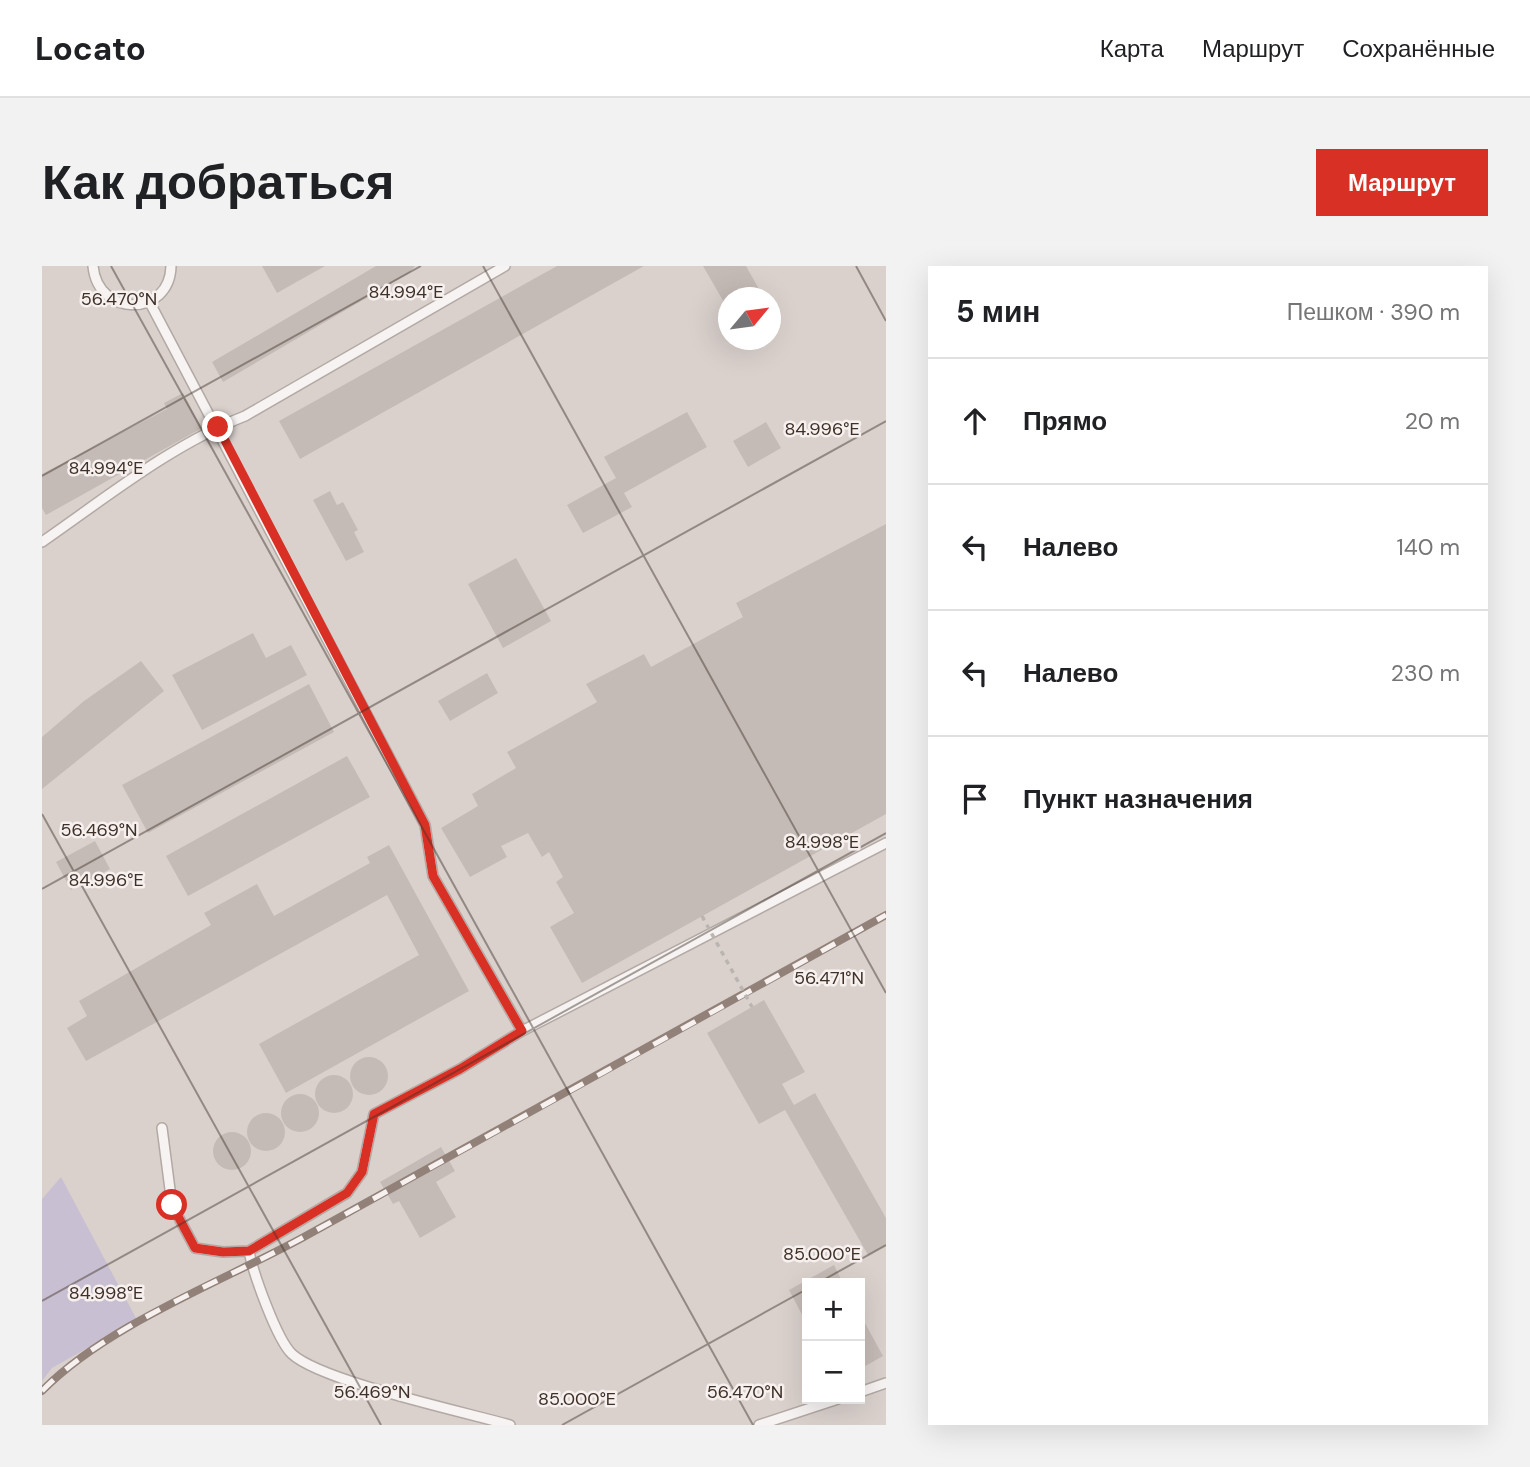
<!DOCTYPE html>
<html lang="ru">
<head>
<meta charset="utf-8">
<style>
	body { margin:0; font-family:"DM Sans",sans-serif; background:#f2f2f2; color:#202124 }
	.controls { position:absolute; right:21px; bottom:21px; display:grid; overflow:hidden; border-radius:0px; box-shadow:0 7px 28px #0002 }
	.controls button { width:63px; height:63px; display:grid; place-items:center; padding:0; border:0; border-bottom:2px solid #e0e0e0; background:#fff; color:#202124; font:35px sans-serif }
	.compass { position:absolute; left:676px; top:21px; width:63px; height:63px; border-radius:50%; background:#fff; box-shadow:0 7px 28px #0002; rotate:61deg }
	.stop { position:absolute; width:21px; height:21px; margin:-16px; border:5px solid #d93025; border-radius:50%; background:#fff }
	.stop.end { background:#d93025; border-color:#fff; box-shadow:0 2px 7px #0008 }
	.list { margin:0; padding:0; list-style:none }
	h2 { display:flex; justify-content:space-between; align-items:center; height:91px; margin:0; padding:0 28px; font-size:30px }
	h2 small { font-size:23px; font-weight:400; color:#757577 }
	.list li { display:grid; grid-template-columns:46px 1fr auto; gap:21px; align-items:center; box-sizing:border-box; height:126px; padding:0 28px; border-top:2px solid #e0e0e0 }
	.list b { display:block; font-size:26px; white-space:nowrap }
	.list em { font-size:23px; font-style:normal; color:#757577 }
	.icon { flex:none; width:38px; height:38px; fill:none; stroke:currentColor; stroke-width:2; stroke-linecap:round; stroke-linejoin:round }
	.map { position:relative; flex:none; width:844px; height:1159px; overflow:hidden; border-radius:0px }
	header { display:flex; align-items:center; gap:42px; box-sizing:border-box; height:98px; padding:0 35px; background:#fff; border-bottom:2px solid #e0e0e0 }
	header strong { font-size:33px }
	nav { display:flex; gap:38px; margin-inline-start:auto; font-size:24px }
	.intro { display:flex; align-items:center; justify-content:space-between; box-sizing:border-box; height:168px; padding:0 42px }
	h1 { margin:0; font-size:49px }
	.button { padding:18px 32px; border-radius:0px; background:#d93025; color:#fff; font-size:24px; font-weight:700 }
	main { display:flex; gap:42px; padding:0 42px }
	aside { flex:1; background:#fff; border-radius:0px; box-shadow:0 7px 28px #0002 }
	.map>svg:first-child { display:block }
</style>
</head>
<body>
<header>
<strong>Locato</strong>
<nav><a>Карта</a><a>Маршрут</a><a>Сохранённые</a></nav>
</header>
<div class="intro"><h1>Как добраться</h1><a class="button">Маршрут</a></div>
<main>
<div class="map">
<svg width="844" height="1159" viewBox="0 0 844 1159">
	<rect width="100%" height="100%" fill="#e8e2df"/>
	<path fill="#dad1cd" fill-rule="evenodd" d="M0,0H844V1159H0ZM687,32H729V74H687ZM765,1017H818V1133H765Z"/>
	<path fill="#c8c0d2" d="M19,911L95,1054L10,1102L0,1115V933Z"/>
	<path fill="#c5bbb6" d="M220,0H283L235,27Z
		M334,0H373L367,7L181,116L170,96Z
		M515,0H602L258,193L237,155Z
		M661,0H704L722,32H687V45Z
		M141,127L160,162L4,249L0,242V208L125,143L122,137Z
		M645,146L665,181L582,227L590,241L541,267L525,239L574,212L562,191Z
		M724,156L739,182L706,201L691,175Z
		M288,225L295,239L301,236L316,264L312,266L322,286L304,295L271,234Z
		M844,258V548L540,717L508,661L532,647L514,616L521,611L507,586L500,591L486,567L459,580L465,591L428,611L399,562L436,540L430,528L474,502L465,486L555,436L544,418L602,388L609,401L701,351L694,337Z
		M474,292L509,355L461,382L426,318Z
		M211,367L224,392L249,379L265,409L160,464L130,409Z
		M99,395L122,425L0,523V471L42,435Z
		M445,407L456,427L408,455L396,435Z
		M267,418L292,466L106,567L80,519Z
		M305,490L328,531L146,630L124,590Z
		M53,575L68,603L29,624L14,596Z
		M347,579L427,725L244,827L217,778L377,689L345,629L44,795L25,762L45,750L37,735L169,659L162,647L215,618L232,650L328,597L325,591Z
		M722,734L763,806L740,818L752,839L773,827L844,952V979L826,989L743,844L717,858L665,767Z
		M308 810a19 19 0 1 1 38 0a19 19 0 1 1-38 0Z
		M273 828a19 19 0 1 1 38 0a19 19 0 1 1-38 0Z
		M239 847a19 19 0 1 1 38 0a19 19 0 1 1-38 0Z
		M205 866a19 19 0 1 1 38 0a19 19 0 1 1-38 0Z
		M171 885a19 19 0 1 1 38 0a19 19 0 1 1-38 0Z
		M399,881L413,905L394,916L414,951L378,972L357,935L351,938L338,916Z
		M792,999L801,1017H765V1058L747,1024Z
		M818,1048L841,1090L818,1103Z"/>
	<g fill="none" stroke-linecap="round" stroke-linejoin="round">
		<g stroke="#b2a9a4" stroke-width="12">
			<path id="lane" d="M51,0C56,52 128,51 129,0
				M107,35L383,559L391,610L480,765
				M0,276C65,231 129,179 203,150L463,0
				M120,862L130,939L153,982L181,986L207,985L305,927L320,906L332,848L418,803L480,765L844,577
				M207,985C211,1007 235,1074 250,1088C279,1115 422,1146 468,1159
				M818,1126L844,1117
				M717,1159L796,1133"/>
		</g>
		<use href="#lane" stroke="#f6f3f2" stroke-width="9"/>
		<g stroke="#918179" stroke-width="8">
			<path id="rail" d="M0,1125C65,1059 177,1017 260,972C455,865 650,758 844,649"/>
		</g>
		<use href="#rail" stroke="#f6f0ee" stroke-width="5" stroke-dasharray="16" stroke-linecap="butt"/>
		<path stroke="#bbb5b1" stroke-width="3.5" stroke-dasharray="5 5" stroke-linecap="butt" d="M660,650L710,741"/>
	</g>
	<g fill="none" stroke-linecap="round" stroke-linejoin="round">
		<path stroke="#d93025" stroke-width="9" d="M130,939L153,982L181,986L207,985L305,927L320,906L332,848L418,803L480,765L391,610L383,559L176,161"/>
	</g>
	<path fill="none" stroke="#3f3028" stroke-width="2" stroke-opacity="0.45" d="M69,0L711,1159M441,0L844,727M814,0L844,55M0,210L379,0M0,548L339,1159M0,623L844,155M776,1017L844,979M0,1035L844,567M520,1159L765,1023"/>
	<g font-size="18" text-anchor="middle" fill="#3f3028" stroke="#f6f0ee" stroke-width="5" stroke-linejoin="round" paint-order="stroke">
		<text x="364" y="32">84.994°E</text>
		<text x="77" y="39">56.470°N</text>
		<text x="780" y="169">84.996°E</text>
		<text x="64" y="208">84.994°E</text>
		<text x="57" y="570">56.469°N</text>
		<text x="780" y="582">84.998°E</text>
		<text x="64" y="620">84.996°E</text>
		<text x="787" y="718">56.471°N</text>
		<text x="780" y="994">85.000°E</text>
		<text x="64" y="1033">84.998°E</text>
		<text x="330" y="1132">56.469°N</text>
		<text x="703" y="1132">56.470°N</text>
		<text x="535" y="1139">85.000°E</text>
	</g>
</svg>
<div class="controls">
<button>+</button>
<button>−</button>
</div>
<svg class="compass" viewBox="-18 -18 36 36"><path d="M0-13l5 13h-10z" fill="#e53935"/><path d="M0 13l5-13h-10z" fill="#757577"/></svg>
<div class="stop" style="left:130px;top:939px"></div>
<div class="stop end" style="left:176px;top:161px"></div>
</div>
<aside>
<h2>5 мин<small>Пешком · 390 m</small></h2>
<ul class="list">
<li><svg class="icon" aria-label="ahead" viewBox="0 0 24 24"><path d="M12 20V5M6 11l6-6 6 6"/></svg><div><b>Прямо</b></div><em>20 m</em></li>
<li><svg class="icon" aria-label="left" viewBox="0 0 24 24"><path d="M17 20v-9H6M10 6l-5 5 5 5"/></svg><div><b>Налево</b></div><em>140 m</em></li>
<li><svg class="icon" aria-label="left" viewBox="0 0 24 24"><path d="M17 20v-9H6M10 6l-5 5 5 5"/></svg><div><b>Налево</b></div><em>230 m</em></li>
<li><svg class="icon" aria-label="arrive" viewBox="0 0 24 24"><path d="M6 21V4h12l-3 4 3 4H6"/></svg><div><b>Пункт назначения</b></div></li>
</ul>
</aside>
</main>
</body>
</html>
